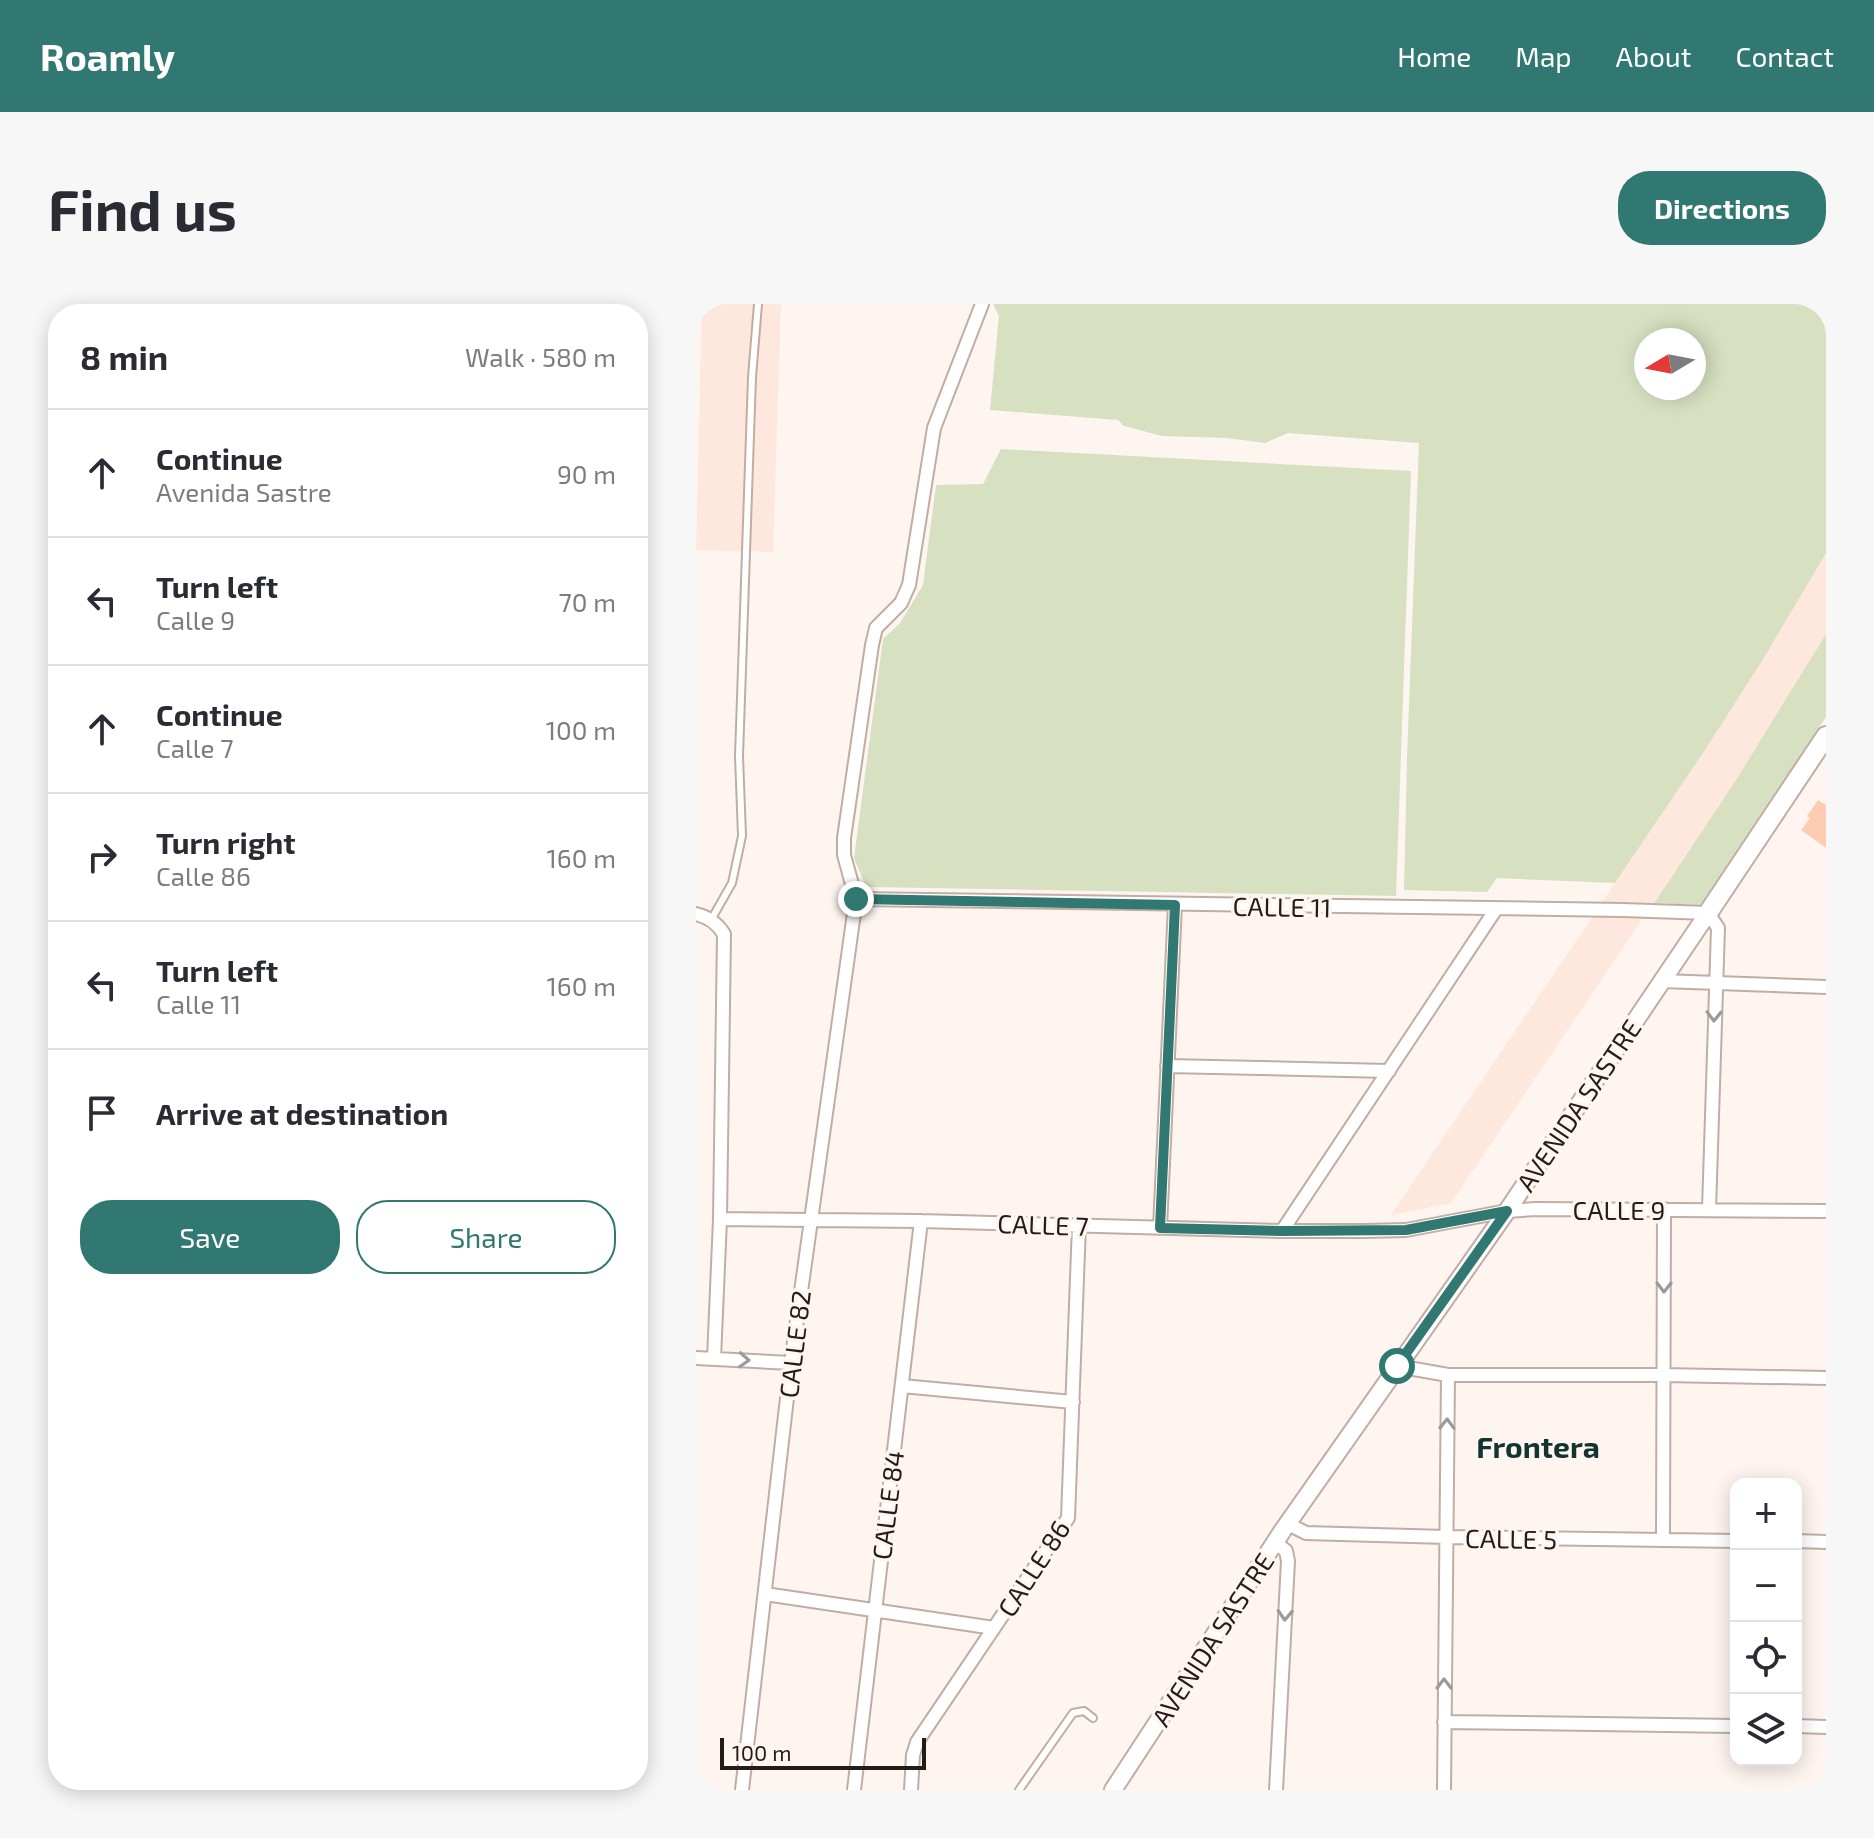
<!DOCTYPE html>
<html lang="en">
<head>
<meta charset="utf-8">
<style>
	body { margin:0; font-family:"Exo 2",sans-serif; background:#f7f7f7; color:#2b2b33 }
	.controls { position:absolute; right:24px; bottom:24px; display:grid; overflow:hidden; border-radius:16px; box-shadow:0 4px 20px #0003 }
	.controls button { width:72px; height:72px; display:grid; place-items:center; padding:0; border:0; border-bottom:2px solid #e1e1e2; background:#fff; color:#2b2b33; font:40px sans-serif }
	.compass { position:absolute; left:938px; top:24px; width:72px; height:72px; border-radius:50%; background:#fff; box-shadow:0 4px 20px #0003; rotate:260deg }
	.scale { position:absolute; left:24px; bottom:20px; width:206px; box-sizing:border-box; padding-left:8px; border:4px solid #231c18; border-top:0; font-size:22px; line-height:28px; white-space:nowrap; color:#231c18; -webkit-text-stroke:6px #fef5f1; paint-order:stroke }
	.stop { position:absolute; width:24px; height:24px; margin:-18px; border:6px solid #307871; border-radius:50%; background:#fff }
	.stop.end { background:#307871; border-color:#fff; box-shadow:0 2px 8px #0008 }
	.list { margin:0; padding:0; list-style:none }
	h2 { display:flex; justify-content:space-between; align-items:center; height:104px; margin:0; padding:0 32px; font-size:34px }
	h2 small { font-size:26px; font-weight:400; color:#7c7c81 }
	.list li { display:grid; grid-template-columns:52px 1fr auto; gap:24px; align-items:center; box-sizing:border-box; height:128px; padding:0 32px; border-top:2px solid #e1e1e2 }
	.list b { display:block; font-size:30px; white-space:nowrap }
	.list p { margin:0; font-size:26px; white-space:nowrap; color:#7c7c81 }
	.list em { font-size:26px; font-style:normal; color:#7c7c81 }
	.actions { display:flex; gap:16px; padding:24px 32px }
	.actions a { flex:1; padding:18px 0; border:2px solid #307871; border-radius:32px; text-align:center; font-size:28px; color:#307871 }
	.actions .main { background:#307871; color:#fff }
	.icon { flex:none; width:44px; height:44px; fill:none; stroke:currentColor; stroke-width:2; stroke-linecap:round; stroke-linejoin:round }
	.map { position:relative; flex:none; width:1130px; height:1486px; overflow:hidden; border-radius:32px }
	header { display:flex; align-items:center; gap:48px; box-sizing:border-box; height:112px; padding:0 40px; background:#307871; color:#fff }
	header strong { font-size:38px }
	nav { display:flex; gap:44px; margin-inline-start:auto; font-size:28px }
	.intro { display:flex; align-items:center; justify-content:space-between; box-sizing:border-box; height:192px; padding:0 48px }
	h1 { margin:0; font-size:56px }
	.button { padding:20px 36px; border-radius:32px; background:#307871; color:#fff; font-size:28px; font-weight:700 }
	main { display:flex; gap:48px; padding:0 48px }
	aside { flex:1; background:#fff; border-radius:32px; box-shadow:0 4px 20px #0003 }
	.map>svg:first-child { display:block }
</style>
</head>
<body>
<header>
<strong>Roamly</strong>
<nav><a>Home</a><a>Map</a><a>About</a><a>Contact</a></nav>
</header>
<div class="intro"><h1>Find us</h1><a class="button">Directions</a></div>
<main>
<aside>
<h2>8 min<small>Walk · 580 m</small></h2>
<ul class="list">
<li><svg class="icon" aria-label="ahead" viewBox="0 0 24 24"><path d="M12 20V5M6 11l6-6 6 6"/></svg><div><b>Continue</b><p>Avenida Sastre</p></div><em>90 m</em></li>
<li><svg class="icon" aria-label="left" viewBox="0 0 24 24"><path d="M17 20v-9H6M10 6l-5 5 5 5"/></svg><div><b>Turn left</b><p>Calle 9</p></div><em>70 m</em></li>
<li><svg class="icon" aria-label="ahead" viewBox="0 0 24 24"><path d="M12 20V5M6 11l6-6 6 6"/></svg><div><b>Continue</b><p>Calle 7</p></div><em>100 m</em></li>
<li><svg class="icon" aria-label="right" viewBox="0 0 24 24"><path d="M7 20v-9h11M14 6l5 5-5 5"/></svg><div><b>Turn right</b><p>Calle 86</p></div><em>160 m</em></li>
<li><svg class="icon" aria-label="left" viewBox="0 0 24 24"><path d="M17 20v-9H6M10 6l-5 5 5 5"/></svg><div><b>Turn left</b><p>Calle 11</p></div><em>160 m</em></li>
<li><svg class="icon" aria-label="arrive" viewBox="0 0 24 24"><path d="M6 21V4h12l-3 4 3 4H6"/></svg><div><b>Arrive at destination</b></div></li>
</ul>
<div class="actions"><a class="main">Save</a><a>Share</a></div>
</aside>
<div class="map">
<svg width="1130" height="1486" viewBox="0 0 1130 1486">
	<rect width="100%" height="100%" fill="#fef5f1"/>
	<path fill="#fee7dc" d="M6,0H85L77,248L0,246Z
		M1130,249V330L1040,476L755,899L695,911L1009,446L1069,352Z"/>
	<path fill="#d7e0c1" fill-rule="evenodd" d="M297,0H1130V249L1069,352L1009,446L919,579L801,574L791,588L708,586L711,454L723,139L592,129L569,139L531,134L466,132L428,122L422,116L294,106L303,12ZM950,36H998V84H950Z
		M305,145L715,167L700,592L170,583L158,554L187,335L204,319L227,281L240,181L287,180Z
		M1130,330V413L1118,431L1005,601L958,599L1040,476Z"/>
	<path fill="#feccb3" d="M1122,496L1130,501V544L1105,526L1114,514L1111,512Z"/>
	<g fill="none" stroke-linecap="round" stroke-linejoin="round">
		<g stroke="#c2ada3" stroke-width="10">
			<path id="service" d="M15,616L36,579L46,532L43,452L56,73L62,0
				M323,1486L377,1409L388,1407L397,1414"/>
		</g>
		<g stroke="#c2ada3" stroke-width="16">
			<path id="minor" d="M160,595L927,606L1012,609L1022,624L1013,906
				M0,610C13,613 21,619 28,630L24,915L18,1055
				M966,677L1130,683
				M471,762L693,767
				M24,915L225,917L586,927H669L710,926L811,907L840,905L1130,907
				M464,924L479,601
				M586,927L800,605
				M0,1054L95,1059
				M701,1062L752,1071H967L1130,1074
				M206,1082L377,1098
				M592,1220L610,1229L750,1233L1040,1237
				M967,1236L968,905
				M1100,1237L1130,1238
				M579,1238L590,1247L592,1257L580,1486
				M69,1290L298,1324
				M748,1418L1040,1422
				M1100,1422L1130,1423
				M46,1486L95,1059L160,595L148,551V534L176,341L180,324L205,299L213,281L238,124L286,0
				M158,1486L225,917
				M215,1486L217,1451L221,1438L372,1214L383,921
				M748,1486L752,1071"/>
		</g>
		<g stroke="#c2ada3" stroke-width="20">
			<path id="tertiary" d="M417,1486L587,1226L811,907L1012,609"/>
		</g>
		<g stroke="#c2ada3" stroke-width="22">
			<path id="secondary" d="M1012,609L1130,432"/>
		</g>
		<use href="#service" stroke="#fff" stroke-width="6"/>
		<use href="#minor" stroke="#fff" stroke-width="12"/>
		<use href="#tertiary" stroke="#fff" stroke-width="16"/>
		<use href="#secondary" stroke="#fff" stroke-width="18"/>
	</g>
	<defs><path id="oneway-chevron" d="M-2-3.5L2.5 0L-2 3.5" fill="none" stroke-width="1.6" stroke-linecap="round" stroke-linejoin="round" transform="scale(2)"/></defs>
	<g stroke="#9c9997">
		<use href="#oneway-chevron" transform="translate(1018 712) rotate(91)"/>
		<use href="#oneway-chevron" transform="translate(968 983) rotate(91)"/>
		<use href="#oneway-chevron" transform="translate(48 1056) rotate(3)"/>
		<use href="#oneway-chevron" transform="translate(751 1120) rotate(-89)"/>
		<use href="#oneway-chevron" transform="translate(589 1311) rotate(93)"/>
		<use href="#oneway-chevron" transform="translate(748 1380) rotate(-90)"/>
	</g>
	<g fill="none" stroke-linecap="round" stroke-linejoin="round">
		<path stroke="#307871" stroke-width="10" d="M160,595L479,601L464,924L586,927L710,926L811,907L701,1062"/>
	</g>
	<g text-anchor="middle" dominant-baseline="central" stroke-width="7" stroke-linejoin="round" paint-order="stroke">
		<g font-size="26" fill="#231c18" stroke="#fef5f1">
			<text transform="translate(586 602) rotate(1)">CALLE 11</text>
			<text transform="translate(882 801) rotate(-56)">AVENIDA SASTRE</text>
			<text x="923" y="905">CALLE 9</text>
			<text transform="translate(347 920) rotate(2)">CALLE 7</text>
			<text transform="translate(98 1040) rotate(-83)">CALLE 82</text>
			<text transform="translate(191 1201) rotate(-83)">CALLE 84</text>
			<text transform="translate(815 1234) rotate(1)">CALLE 5</text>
			<text transform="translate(337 1264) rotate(-57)">CALLE 86</text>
			<text transform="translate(516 1335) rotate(-57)">AVENIDA SASTRE</text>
		</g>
		<g font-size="30" font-weight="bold" fill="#133532" stroke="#fef5f1">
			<text x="842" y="1142">Frontera</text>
		</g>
	</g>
</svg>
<div class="controls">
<button>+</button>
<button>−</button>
<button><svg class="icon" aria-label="locate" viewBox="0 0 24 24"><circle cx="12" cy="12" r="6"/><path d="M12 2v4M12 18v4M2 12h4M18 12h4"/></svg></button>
<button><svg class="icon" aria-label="layers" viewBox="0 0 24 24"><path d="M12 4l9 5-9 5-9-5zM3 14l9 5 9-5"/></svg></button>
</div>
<svg class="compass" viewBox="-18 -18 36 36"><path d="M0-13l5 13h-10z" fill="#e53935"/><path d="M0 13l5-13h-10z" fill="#7c7c81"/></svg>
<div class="scale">100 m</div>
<div class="stop" style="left:701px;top:1062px"></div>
<div class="stop end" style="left:160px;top:595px"></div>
</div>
</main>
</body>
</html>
